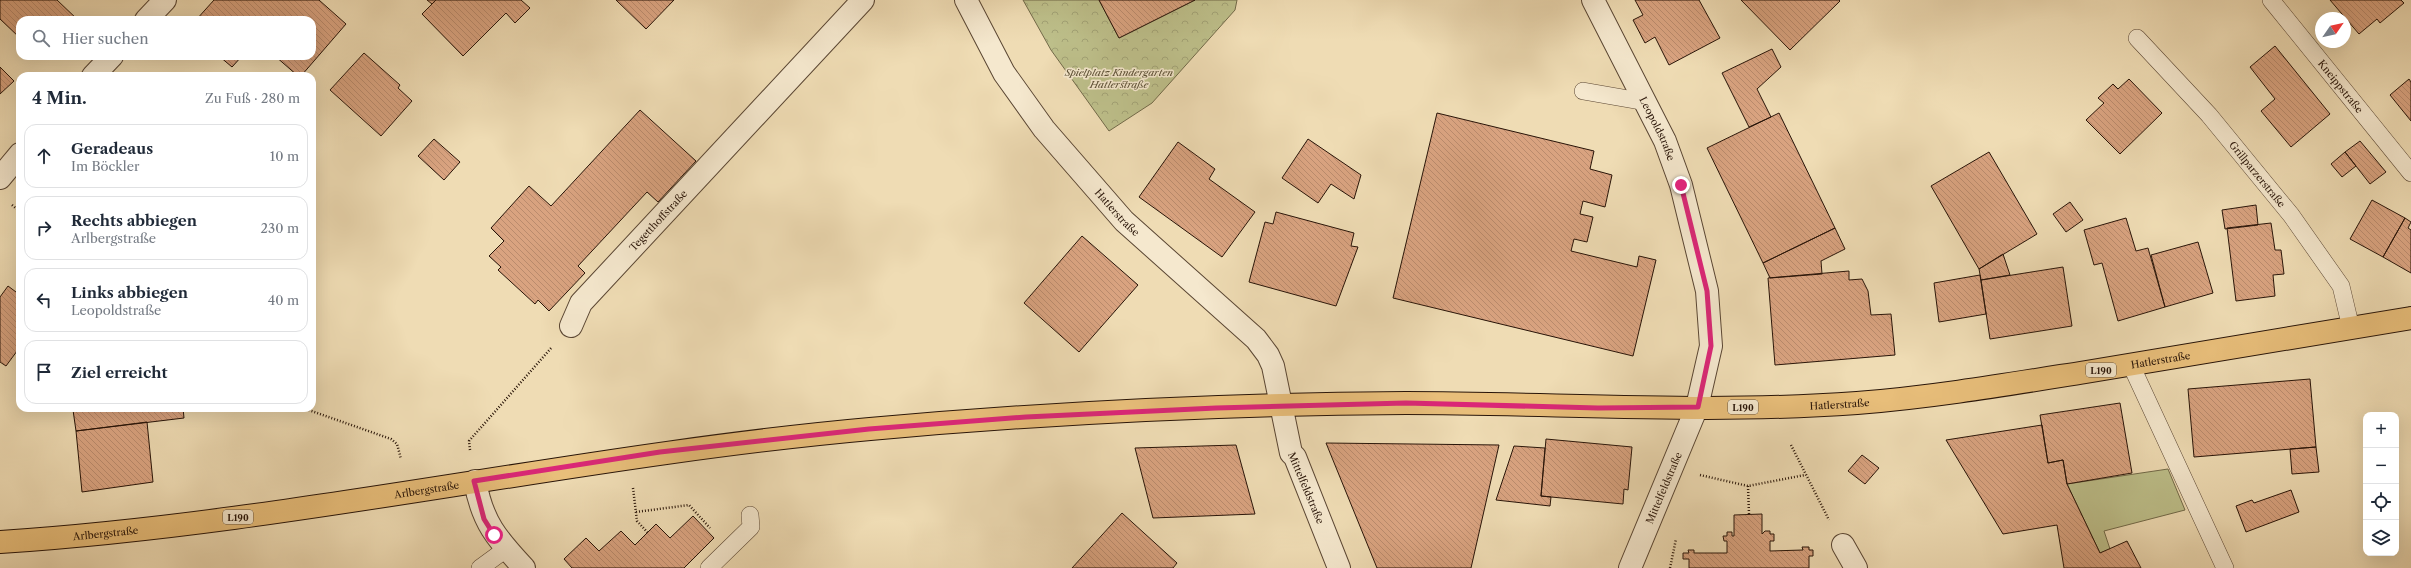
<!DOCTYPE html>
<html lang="de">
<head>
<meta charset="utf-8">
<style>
	body { margin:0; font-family:"Libre Caslon Text",serif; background:#f6f6f7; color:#1f2937 }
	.controls { position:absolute; right:12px; bottom:12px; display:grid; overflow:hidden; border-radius:8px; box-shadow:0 4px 16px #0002 }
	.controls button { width:36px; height:36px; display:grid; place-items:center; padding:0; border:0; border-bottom:1px solid #e0e1e3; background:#fff; color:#1f2937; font:20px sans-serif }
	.compass { position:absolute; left:2315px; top:12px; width:36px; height:36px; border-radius:50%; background:#fff; box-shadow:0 4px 16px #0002; rotate:56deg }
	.stop { position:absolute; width:12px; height:12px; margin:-9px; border:3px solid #db2777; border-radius:50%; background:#fff }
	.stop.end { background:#db2777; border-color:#fff; box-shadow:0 1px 4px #0008 }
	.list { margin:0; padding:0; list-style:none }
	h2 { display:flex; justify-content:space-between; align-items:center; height:52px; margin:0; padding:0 16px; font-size:17px }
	h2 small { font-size:13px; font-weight:400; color:#747a83 }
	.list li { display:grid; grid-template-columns:26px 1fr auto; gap:12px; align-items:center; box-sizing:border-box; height:64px; margin:0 8px 8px; padding:0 8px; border:1px solid #e0e1e3; border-radius:12px }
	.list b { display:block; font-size:15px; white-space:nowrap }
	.list p { margin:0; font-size:13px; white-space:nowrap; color:#747a83 }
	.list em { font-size:13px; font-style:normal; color:#747a83 }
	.icon { flex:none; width:22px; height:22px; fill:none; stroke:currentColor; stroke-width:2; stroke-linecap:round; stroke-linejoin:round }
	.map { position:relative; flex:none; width:2411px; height:568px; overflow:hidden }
	.search { position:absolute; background:#fff; box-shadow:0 4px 16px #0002; left:16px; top:16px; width:300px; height:44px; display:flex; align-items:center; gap:10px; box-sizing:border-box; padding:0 14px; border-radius:12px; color:#747a83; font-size:15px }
	.panel { position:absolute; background:#fff; box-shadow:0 4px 16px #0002; left:16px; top:72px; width:300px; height:340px; border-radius:12px }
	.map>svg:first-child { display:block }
</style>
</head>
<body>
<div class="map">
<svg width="2411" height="568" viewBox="0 0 2411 568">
	<defs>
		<pattern id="park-crowns" width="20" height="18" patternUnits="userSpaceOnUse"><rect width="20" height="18" fill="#bdbf8a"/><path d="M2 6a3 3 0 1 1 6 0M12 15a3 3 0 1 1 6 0" fill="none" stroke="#a2a376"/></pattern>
		<pattern id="building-back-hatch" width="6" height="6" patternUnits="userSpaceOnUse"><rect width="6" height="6" fill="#d9a380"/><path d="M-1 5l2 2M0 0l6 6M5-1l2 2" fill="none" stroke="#ba8b6d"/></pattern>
	</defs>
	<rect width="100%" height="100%" fill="#efdcb4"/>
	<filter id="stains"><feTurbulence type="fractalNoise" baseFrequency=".005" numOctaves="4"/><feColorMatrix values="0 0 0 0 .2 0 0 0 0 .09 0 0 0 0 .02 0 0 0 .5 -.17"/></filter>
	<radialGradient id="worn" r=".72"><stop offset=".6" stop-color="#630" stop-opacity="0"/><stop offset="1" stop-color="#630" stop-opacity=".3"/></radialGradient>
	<path fill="#bdbf8a" stroke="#726a49" d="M2168,469L2185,510L2104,531L2110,549L2100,553L2067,484Z"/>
	<path fill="url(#park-crowns)" stroke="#726a49" d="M1023,0H1099L1119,38L1195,0H1237L1235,10L1152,103L1109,131L1051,50Z"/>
	<path fill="url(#building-back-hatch)" stroke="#281408" d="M0,0H57L78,20H20V38L0,19Z
		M214,0H319L346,24L301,76H298L275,56H312V20H196Z
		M427,0H436L432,4Z
		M436,0H521L530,8L515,23L506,13L463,56L422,14Z
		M616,0H674L646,29Z
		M1099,0H1195L1119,38Z
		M1635,0H1699L1720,38L1669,65L1655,37L1645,43L1633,20L1643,15Z
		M1741,0H1839L1840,1L1790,50Z
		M2330,0H2401L2404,3L2380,23L2377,19L2359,34Z
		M2275,46L2330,114L2291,147L2261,111L2275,99L2250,67Z
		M1772,49L1781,67L1757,89L1771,117L1749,127L1722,73Z
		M364,53L400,85L398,88L412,101L381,136L330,90Z
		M38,56H46L42,60Z
		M219,56H242L232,67Z
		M0,67L14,81L0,94Z
		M2129,79L2162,113L2120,154L2086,120L2104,103L2098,98L2113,84L2118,89Z
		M2409,79L2411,82V121L2390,95Z
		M640,110L696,161L658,202L647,192L578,266L585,273L549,311L538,300L535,304L498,270L501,267L489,256L504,241L491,228L529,186L551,206Z
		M1437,113L1594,151L1590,169L1612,175L1605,207L1583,201L1580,214L1593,217L1587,242L1574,239L1571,251L1637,267L1639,256L1656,260L1633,356L1393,298Z
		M1779,113L1835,228L1763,263L1707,148Z
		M434,139L460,162L444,180L418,156Z
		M1308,139L1361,175L1354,199L1331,184L1318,203L1282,178Z
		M2360,141L2386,172L2370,184L2345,152Z
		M1178,142L1215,169L1209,179L1255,212L1222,257L1139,197Z
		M1989,152L2037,234L1979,269L1931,186Z
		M2345,152L2356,166L2342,177L2331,164Z
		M2372,200L2405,218L2383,257L2350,239Z
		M2070,202L2083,220L2066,232L2053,214Z
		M2256,205L2258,225L2225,229L2222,210Z
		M1276,212L1354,233L1351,246L1358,247L1336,306L1249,282L1265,222L1273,224Z
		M2126,218L2136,251L2148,248L2165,307L2118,321L2102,263L2094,265L2084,230Z
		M2405,218L2411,222L2408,228L2411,230V273L2383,257Z
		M2271,223L2275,250H2281L2284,274L2273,275L2275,296L2236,301L2227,228Z
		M1835,228L1845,249L1821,261L1822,274L1770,278L1763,263Z
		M1082,236L1138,285L1079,352L1024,303Z
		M2198,242L2213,293L2165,307L2151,255Z
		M2003,254L2010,275L1981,280L1979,269Z
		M2063,267L2072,326L1990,339L1981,280Z
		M1849,271V280L1862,279L1868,291L1871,315L1891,314L1895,355L1775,365L1768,278Z
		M1980,275L1986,314L1939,322L1934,283Z
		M8,286L20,295V347L6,366L0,362V297Z
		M2310,379L2316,447L2194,457L2188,389Z
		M2120,403L2132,473L2067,484L2063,460L2048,463L2040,415Z
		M94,408H183L184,418L76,431L73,410Z
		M147,422L153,482L82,492L76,431Z
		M2042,425L2048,463L2063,460L2067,484L2100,553L2127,541L2141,568H2064L2057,525L2003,534L1946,440Z
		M1546,439L1632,447L1628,490L1624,489L1623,504L1541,496Z
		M1326,443L1499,445L1471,568H1377Z
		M1236,445L1255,514L1153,518L1135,448Z
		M1514,446L1545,448L1541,496L1551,497L1550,506L1496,500Z
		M2316,447L2319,472L2292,474L2290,449Z
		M1862,455L1879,468L1865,484L1848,471Z
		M2291,490L2299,512L2246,532L2236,506L2252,500L2254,503Z
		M1122,513L1177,563L1173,568H1072Z
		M1762,514V534L1765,531H1770V534H1774V541H1770V551L1803,550L1802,547H1809V550H1813V556H1809V568H1689V559H1683V553H1689L1688,550H1694V553H1727V541H1724L1723,536H1727V532H1732V536H1734V515Z
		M693,516L714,538L684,568H572L564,559L586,538L599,551L621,531L635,545L656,524L670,538Z"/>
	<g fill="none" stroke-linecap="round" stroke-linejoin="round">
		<g stroke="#5a4633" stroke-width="18">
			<g id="service">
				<path id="s1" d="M2271,0L2411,173"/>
				<path id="s2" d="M2137,38L2209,115L2291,215L2341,286L2351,328"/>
				<path d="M1583,91L1646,102"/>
				<path d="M2131,365L2225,568"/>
				<path d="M480,568L506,549"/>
				<path d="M709,568L751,527L750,515"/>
			</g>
		</g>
		<g stroke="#5a4633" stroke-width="24">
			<g id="minor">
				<path id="s3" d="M966,0L1004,73L1044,129L1124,221L1256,339L1268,355L1273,366L1291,453L1295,457L1339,568"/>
				<path id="s4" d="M1593,0L1665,141L1681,185L1707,291L1711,346L1697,407L1630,568"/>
				<path d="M146,20L165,0"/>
				<path d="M93,76L112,56"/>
				<path d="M0,178L20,154"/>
				<path id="s5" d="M571,326L581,303L863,0"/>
				<path d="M475,481C482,522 497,539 524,568"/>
				<path d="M1843,545L1856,568"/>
			</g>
		</g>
		<g stroke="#281408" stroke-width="24">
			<g id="primary">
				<path id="s6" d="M0,542C292,523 579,455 870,429C1048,413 1227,404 1406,403C1556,403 1707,414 1857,403C1933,397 2010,384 2086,372C2195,354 2303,336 2411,318"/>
			</g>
		</g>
		<path stroke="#281408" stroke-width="2.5" stroke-dasharray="1 2" stroke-linecap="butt" d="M12,205L20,212
			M303,408L391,439L397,444L401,459
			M1791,445L1829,520
			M470,450L469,441L552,347
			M1700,475L1748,486L1805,475
			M1748,486L1749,514
			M633,488L637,521L648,533
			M636,512L689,505L710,528
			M1670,568L1676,539"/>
		<use href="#service" stroke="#f5e8ce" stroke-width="17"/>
		<use href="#minor" stroke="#f5e8ce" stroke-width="22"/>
		<use href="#primary" stroke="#e8be7a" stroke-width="22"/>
	</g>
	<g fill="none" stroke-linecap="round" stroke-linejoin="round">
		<path stroke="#db2777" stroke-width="5" d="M494,535L484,519L474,481L660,452L869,429L1026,417L1216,408L1406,403L1598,408L1698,407L1711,346L1707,291L1681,185"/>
	</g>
	<g text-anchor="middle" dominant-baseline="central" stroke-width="3" stroke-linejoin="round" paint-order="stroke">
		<g fill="#f5e8ce" stroke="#665443" stroke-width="1">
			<rect x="2086" y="363" width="30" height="14" rx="3"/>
			<rect x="1728" y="400" width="30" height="14" rx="3"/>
			<rect x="223" y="510" width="30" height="14" rx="3"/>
		</g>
		<g font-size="9" font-weight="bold" fill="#281408">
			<text x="2101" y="370">L190</text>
			<text x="1743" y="407">L190</text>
			<text x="238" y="517">L190</text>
		</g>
		<g font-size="10" font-style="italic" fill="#5c5036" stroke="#f5e8ce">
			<text x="1119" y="72">Spielplatz Kindergarten<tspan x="1119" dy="12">Hatlerstraße</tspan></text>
		</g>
		<g font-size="10" fill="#281408" stroke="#f5e8ce">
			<text stroke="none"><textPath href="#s1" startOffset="111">Kneippstraße</textPath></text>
			<text stroke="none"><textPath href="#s4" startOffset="144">Leopoldstraße</textPath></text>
			<text stroke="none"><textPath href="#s2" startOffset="182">Grillparzerstraße</textPath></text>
			<text stroke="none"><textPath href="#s3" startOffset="262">Hatlerstraße</textPath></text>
			<text stroke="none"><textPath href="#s5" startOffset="138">Tegetthoffstraße</textPath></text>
			<text stroke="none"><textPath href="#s6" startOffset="2172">Hatlerstraße</textPath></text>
			<text stroke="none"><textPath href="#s6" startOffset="1848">Hatlerstraße</textPath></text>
			<text transform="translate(1306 488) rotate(67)">Mittelfeldstraße</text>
			<text transform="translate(1664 488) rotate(-67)">Mittelfeldstraße</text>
			<text stroke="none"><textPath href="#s6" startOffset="430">Arlbergstraße</textPath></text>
			<text stroke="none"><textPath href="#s6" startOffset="106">Arlbergstraße</textPath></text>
		</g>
	</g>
	<rect width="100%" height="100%" filter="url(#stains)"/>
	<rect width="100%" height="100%" fill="url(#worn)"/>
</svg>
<div class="controls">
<button>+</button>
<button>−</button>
<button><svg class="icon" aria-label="locate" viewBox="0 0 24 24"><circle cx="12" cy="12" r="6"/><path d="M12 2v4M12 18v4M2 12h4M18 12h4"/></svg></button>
<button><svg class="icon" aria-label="layers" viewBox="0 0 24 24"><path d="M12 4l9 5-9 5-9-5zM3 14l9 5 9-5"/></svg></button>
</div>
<svg class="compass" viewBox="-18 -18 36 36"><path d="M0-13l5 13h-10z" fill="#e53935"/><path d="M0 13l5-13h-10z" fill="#747a83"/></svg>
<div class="stop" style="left:494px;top:535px"></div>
<div class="stop end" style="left:1681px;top:185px"></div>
<div class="search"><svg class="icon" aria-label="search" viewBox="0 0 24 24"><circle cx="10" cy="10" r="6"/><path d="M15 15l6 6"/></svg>Hier suchen</div>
<section class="panel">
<h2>4 Min.<small>Zu Fuß · 280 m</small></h2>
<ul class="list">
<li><svg class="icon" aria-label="ahead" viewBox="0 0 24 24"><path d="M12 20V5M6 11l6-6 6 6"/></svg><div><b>Geradeaus</b><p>Im Böckler</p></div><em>10 m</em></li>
<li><svg class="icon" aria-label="right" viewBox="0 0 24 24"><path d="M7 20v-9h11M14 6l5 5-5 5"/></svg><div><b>Rechts abbiegen</b><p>Arlbergstraße</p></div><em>230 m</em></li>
<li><svg class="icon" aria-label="left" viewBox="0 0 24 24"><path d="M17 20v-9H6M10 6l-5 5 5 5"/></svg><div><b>Links abbiegen</b><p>Leopoldstraße</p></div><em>40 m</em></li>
<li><svg class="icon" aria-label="arrive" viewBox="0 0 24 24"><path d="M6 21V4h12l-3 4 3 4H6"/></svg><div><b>Ziel erreicht</b></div></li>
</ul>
</section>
</div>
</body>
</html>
